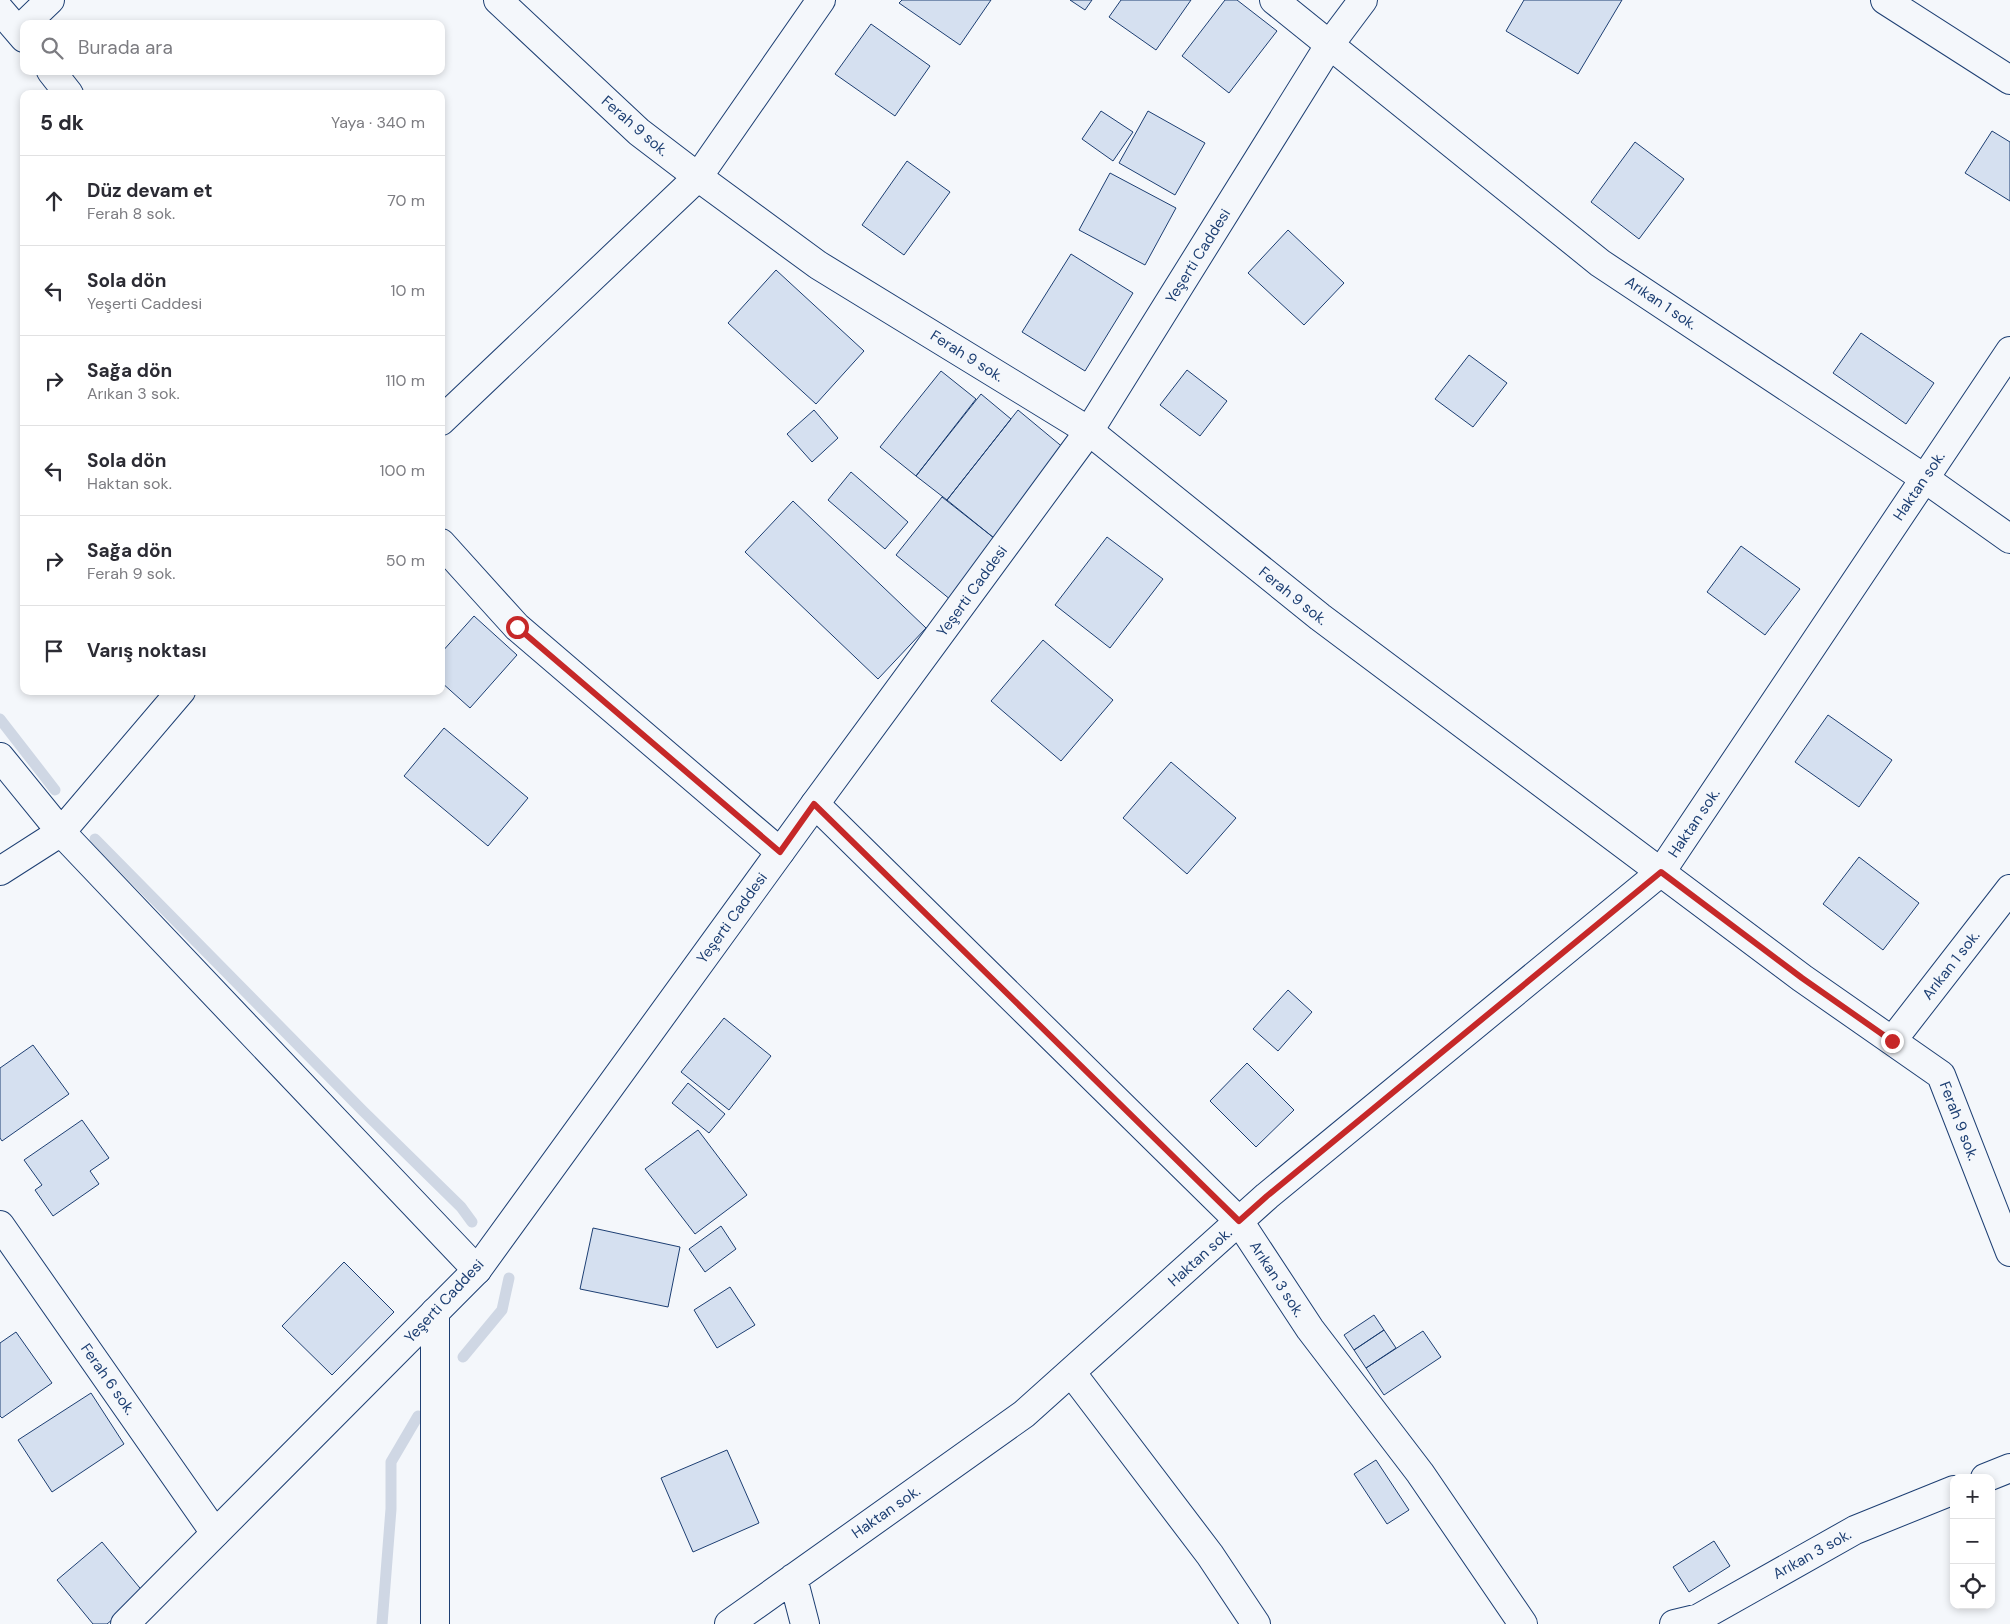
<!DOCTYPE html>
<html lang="tr">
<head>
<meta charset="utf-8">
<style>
	body { margin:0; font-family:"DM Sans",sans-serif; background:#f7f7f7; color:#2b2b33 }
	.controls { position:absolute; right:15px; bottom:15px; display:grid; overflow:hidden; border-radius:10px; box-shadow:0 2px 8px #0003 }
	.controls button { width:45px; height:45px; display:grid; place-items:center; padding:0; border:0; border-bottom:1px solid #e1e1e2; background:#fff; color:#2b2b33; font:25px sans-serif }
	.stop { position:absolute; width:15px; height:15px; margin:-11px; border:4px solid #c62828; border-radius:50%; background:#fff }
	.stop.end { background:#c62828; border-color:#fff; box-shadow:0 1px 5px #0008 }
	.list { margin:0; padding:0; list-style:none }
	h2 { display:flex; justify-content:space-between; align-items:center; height:65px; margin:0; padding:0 20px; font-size:21px }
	h2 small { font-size:16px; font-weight:400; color:#7c7c81 }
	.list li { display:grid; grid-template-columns:32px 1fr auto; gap:15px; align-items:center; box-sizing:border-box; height:90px; padding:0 20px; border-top:1px solid #e1e1e2 }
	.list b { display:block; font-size:19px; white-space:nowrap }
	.list p { margin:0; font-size:16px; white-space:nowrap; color:#7c7c81 }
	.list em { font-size:16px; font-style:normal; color:#7c7c81 }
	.icon { flex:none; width:28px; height:28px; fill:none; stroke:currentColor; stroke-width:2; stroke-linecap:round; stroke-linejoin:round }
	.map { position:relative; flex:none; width:2010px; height:1624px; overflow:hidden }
	.search { position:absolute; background:#fff; box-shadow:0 2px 8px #0003; left:20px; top:20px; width:425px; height:55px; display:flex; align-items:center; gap:12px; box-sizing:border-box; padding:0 18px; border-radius:10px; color:#7c7c81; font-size:19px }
	.panel { position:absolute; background:#fff; box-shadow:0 2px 8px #0003; left:20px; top:90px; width:425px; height:605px; border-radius:10px }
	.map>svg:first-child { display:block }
</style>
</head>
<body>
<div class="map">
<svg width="2010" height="1624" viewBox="0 0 2010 1624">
	<rect width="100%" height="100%" fill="#f4f7fb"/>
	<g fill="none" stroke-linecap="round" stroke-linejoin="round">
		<path stroke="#cfd7e4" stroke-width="11" d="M0,719L55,790
			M95,839L363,1111L461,1207L472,1222
			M463,1357L502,1310L509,1278
			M382,1624L391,1509V1462L418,1416"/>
	</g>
	<path fill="#d5e0f0" stroke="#1d3f73" d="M902,0H991L960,45L899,3Z
		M1070,0H1092L1085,10Z
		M1121,0H1191L1156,50L1109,17Z
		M1225,0H1237L1277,31L1229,93L1182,56Z
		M1524,0H1622L1578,74L1506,31Z
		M871,24L930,66L895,116L835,74Z
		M1101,111L1133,132L1113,161L1082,139Z
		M1148,111L1205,143L1175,195L1119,163Z
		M1992,131L2010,142V201L1965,173Z
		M1635,142L1684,179L1639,239L1591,202Z
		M907,161L950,192L904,255L862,225Z
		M1110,173L1176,208L1145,265L1079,230Z
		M1288,230L1344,283L1304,325L1248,273Z
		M1071,254L1133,293L1085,371L1022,332Z
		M776,270L864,351L816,404L728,323Z
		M1861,333L1934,383L1906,424L1833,373Z
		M1469,355L1507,383L1473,427L1435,399Z
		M1187,370L1227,401L1200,436L1160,405Z
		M941,371L976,399L916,476L880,447Z
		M981,394L1011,419L947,500L916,476Z
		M814,410L838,438L812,462L787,434Z
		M1018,410L1065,449L994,538L947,500Z
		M851,472L908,522L885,549L828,500Z
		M942,497L994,538L951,600L896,555Z
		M793,501L926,628L878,679L745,552Z
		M1107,537L1163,579L1110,648L1055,605Z
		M1741,546L1800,589L1765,635L1707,592Z
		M474,616L517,655L470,708L441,682V653Z
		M1043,640L1113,700L1061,761L991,701Z
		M1828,715L1892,760L1859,807L1795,762Z
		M444,728L528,798L488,846L404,776Z
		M1171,762L1236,818L1187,874L1123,818Z
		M1859,857L1919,903L1883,950L1823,904Z
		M1288,990L1312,1012L1278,1051L1253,1029Z
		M724,1018L771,1056L729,1110L681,1072Z
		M33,1045L69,1094L2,1141L0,1138V1068Z
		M1247,1063L1294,1110L1256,1147L1210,1101Z
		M688,1083L725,1114L709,1133L672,1103Z
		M82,1120L109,1158L90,1171L99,1184L53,1216L35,1190L42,1185L24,1160Z
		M698,1130L747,1195L695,1234L645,1169Z
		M721,1226L736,1249L705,1272L689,1249Z
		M593,1228L680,1247L668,1307L580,1289Z
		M344,1262L394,1312L332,1375L282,1326Z
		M730,1287L755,1325L717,1348L694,1310Z
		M1374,1315L1384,1330L1354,1350L1344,1335Z
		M1384,1330L1396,1348L1366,1368L1354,1350Z
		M1423,1331L1441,1357L1384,1395L1366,1368Z
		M16,1332L52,1383L2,1418L0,1416V1343Z
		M91,1393L124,1444L52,1492L18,1440Z
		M727,1450L759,1523L693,1552L661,1478Z
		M1376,1460L1409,1510L1387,1524L1354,1474Z
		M1714,1541L1730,1566L1689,1592L1673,1567Z
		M102,1542L144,1593L107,1624H93L57,1580Z"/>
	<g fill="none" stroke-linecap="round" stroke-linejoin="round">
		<g stroke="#1d3f73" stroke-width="30">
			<path id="street" d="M498,0L639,132L698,177L818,265L1089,431L1320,617L1802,978L1941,1075L2010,1252
				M1274,0L1600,263L1924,478L2010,539
				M1885,0L2010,80
				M0,10L24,38
				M25,24L50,0
				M51,71L69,94
				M441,421L698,177L821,0
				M441,543L517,627L780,852
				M0,757L61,832L477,1270
				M815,804L1239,1221L1310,1329L1420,1473L1523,1624
				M0,871L61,832L181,691
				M1892,1041L2010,889
				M0,1225L215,1533
				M1071,1372L1210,1555L1256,1624
				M1985,1478L2010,1468
				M793,1578L805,1624
				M435,1624V1312
				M729,1624L1024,1414L1267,1196L1661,872L2010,351
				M1674,1624L1699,1618L1855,1530L1954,1490"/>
		</g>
		<g stroke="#1d3f73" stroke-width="30">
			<path id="secondary" d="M125,1624L477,1270L815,804L1089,431L1330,44L1363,0"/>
		</g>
		<use href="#street" stroke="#f4f7fb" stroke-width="28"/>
		<use href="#secondary" stroke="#f4f7fb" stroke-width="28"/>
	</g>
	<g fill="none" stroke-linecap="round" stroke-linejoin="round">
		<path stroke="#c62828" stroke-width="6" d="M517,627L780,852L814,804L1239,1221L1267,1196L1661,872L1802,978L1892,1041"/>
	</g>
	<g text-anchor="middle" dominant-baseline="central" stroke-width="4" stroke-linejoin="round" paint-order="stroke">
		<g font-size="15" fill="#1d3f73" stroke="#f4f7fb">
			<text transform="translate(635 126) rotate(41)">Ferah 9 sok.</text>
			<text transform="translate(1198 256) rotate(-58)">Yeşerti Caddesi</text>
			<text transform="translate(1661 303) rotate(34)">Arıkan 1 sok.</text>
			<text transform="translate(967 356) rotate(32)">Ferah 9 sok.</text>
			<text transform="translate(1919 486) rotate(-56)">Haktan sok.</text>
			<text transform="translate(972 591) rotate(-54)">Yeşerti Caddesi</text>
			<text transform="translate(1293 596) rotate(39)">Ferah 9 sok.</text>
			<text transform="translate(1694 823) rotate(-56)">Haktan sok.</text>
			<text transform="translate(732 918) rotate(-54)">Yeşerti Caddesi</text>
			<text transform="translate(1951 965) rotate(-52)">Arıkan 1 sok.</text>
			<text transform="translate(1959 1121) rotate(69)">Ferah 9 sok.</text>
			<text transform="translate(1200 1257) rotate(-42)">Haktan sok.</text>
			<text transform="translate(1277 1279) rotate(57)">Arıkan 3 sok.</text>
			<text transform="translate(444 1301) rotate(-47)">Yeşerti Caddesi</text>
			<text transform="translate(108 1379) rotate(55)">Ferah 6 sok.</text>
			<text transform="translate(886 1512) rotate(-35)">Haktan sok.</text>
			<text transform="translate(1812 1554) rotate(-29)">Arıkan 3 sok.</text>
		</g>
	</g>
</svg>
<div class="controls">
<button>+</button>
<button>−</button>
<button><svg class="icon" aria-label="locate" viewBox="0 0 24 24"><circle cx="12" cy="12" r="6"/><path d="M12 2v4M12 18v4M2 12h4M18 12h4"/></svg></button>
</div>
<div class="stop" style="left:517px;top:627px"></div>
<div class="stop end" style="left:1892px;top:1041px"></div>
<div class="search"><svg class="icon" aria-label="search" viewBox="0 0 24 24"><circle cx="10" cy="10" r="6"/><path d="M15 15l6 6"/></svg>Burada ara</div>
<section class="panel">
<h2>5 dk<small>Yaya · 340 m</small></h2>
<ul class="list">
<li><svg class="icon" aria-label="ahead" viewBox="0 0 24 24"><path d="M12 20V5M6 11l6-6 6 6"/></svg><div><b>Düz devam et</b><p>Ferah 8 sok.</p></div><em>70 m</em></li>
<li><svg class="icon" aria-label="left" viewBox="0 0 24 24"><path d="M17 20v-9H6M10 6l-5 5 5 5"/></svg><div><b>Sola dön</b><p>Yeşerti Caddesi</p></div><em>10 m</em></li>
<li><svg class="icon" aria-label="right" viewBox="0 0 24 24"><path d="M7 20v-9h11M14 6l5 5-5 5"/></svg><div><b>Sağa dön</b><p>Arıkan 3 sok.</p></div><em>110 m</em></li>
<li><svg class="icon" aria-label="left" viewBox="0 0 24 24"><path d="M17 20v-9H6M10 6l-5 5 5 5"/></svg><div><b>Sola dön</b><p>Haktan sok.</p></div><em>100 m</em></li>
<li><svg class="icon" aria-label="right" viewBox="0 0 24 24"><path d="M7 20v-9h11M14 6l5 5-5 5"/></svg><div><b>Sağa dön</b><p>Ferah 9 sok.</p></div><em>50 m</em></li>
<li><svg class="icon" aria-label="arrive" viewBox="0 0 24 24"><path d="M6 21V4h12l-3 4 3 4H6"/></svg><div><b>Varış noktası</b></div></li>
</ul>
</section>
</div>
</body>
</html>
